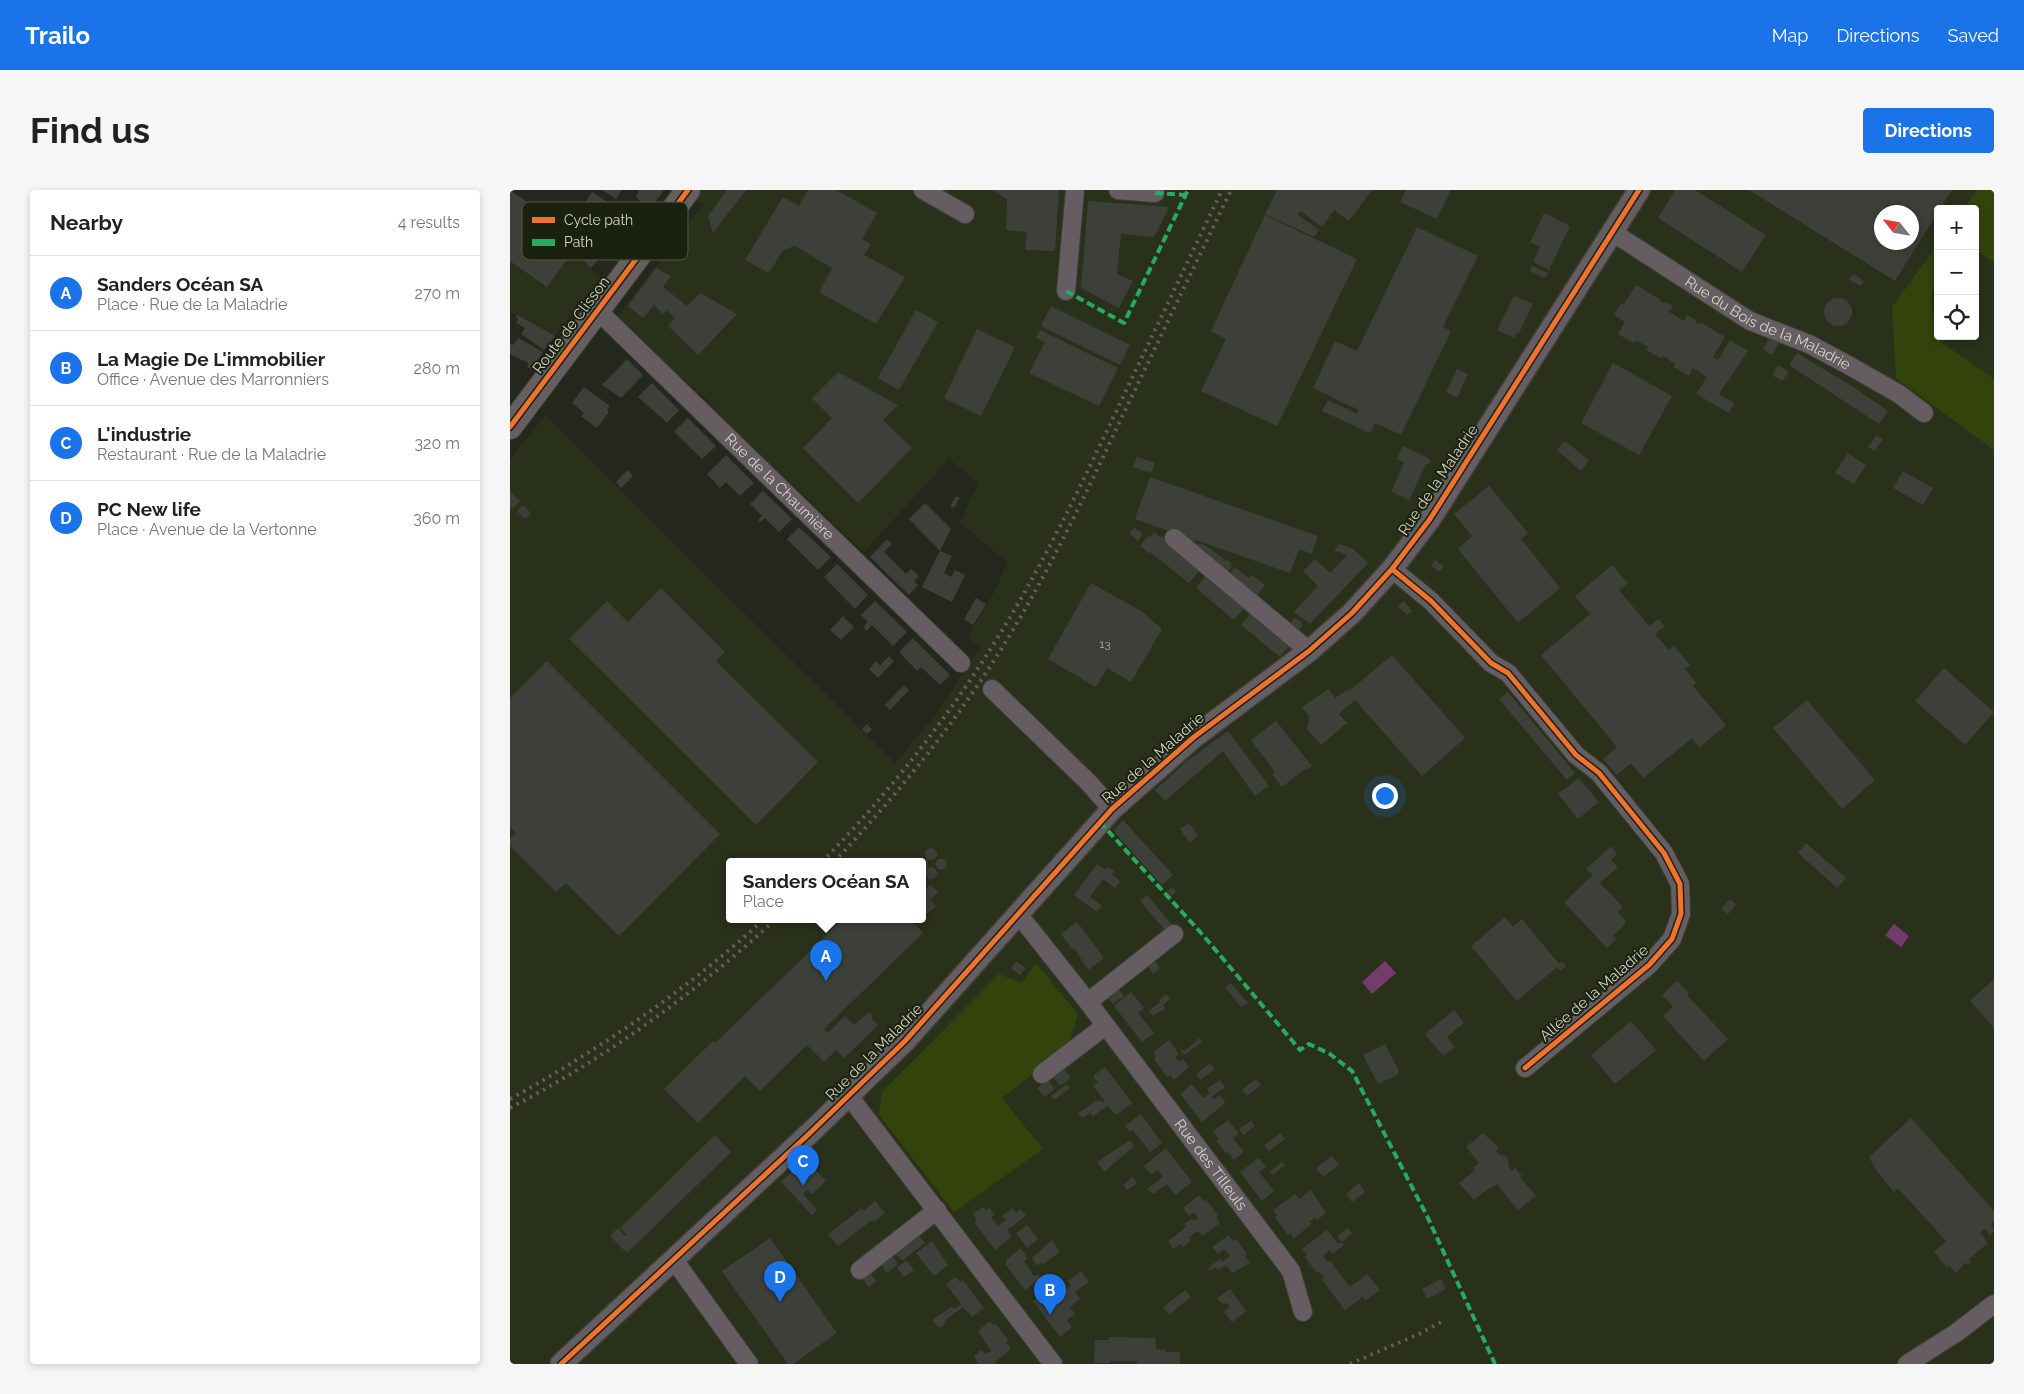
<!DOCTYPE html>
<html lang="en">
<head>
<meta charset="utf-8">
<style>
	body { margin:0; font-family:Raleway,sans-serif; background:#f6f6f6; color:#202124 }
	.controls { position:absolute; right:15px; top:15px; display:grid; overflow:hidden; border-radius:5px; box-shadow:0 2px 8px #0003 }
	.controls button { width:45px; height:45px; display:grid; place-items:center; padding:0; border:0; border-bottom:1px solid #e0e0e0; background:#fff; color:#202124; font:25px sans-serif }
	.compass { position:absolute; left:1364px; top:15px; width:45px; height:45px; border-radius:50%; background:#fff; box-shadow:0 2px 8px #0003; rotate:301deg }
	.you { position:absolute; left:874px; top:605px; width:18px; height:18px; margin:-12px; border:4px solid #fff; border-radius:50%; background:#1a73e8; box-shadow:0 0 0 8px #1a73e833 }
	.badge { display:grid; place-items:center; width:32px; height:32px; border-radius:50%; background:#1a73e8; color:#fff; font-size:16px; font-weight:700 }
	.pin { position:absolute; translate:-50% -41px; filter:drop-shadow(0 1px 2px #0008) }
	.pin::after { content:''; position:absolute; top:26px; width:18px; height:15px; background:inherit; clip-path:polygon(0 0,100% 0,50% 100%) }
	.popup { position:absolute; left:216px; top:668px; width:200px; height:65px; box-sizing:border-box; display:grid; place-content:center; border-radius:5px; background:#fff; filter:drop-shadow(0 1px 4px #0005); font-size:16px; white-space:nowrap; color:#757577 }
	.popup b { font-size:19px; color:#202124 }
	.popup::after { content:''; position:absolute; left:50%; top:100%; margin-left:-10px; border:10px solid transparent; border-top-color:#fff }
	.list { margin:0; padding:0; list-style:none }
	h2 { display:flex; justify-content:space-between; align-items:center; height:65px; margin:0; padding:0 20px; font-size:21px }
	h2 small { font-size:16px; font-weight:400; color:#757577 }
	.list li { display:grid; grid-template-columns:32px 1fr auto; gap:15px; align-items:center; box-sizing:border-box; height:75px; padding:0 20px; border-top:1px solid #e0e0e0 }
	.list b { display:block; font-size:19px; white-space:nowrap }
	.list p { margin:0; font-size:16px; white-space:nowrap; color:#757577 }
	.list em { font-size:16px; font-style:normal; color:#757577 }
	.icon { flex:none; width:28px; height:28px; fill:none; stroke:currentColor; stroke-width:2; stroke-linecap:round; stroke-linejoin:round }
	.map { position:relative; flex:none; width:1484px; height:1174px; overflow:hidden; border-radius:5px }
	header { display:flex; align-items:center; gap:30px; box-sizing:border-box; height:70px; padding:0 25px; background:#1a73e8; color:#fff }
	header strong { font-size:24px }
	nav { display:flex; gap:28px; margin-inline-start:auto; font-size:18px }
	.intro { display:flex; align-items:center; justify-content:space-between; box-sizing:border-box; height:120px; padding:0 30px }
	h1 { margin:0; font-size:35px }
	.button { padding:12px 22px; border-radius:5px; background:#1a73e8; color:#fff; font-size:18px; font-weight:700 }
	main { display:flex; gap:30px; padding:0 30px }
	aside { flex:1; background:#fff; border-radius:5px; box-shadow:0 2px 8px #0003 }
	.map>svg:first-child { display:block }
</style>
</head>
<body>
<header>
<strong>Trailo</strong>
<nav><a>Map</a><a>Directions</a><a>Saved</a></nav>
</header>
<div class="intro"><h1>Find us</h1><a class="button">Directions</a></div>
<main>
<aside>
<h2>Nearby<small>4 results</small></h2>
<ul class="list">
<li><span class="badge">A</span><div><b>Sanders Océan SA</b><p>Place · Rue de la Maladrie</p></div><em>270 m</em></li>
<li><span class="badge">B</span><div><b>La Magie De L'immobilier</b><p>Office · Avenue des Marronniers</p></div><em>280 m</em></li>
<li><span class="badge">C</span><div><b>L'industrie</b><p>Restaurant · Rue de la Maladrie</p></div><em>320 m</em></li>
<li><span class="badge">D</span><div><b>PC New life</b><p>Place · Avenue de la Vertonne</p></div><em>360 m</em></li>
</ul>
</aside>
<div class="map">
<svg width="1484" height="1174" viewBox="0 0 1484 1174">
	<rect width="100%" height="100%" fill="#24271c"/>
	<path fill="#2a311a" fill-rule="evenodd" d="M0,0L71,50L62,63L91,87L45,146L0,122Z
		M173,0H1484V1174H0V270L35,225L385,573L425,525L471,457L457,448L486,399L497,372L450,333L468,292L439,269L354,362L230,245L195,208L105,129L193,15ZM1428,19H1465V146H1428ZM1372,22H1402V52H1372ZM220,672H412V730H220Z"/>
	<path fill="#34430c" d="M1467,0H1484V72L1465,59V19H1453Z
		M1428,54V91L1423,98L1421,108L1425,144L1428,150L1484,189V260L1386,188L1382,117Z
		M526,773L568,824L558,856L492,908L533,959L444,1022L369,925L372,902L489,784L512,793Z"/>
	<path fill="#743b6d" d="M1384,734L1399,746L1391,757L1375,745Z
		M875,771L886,783L862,804L852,792Z"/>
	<path fill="#3d4038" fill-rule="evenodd" d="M0,0L71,50L37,97L0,71Z
		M92,0H112L106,9Z
		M129,0H154L140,19L126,7Z
		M217,0H236L203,43L198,26Z
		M298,0H326L367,23L352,49L361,54L354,65L395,87L366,134L309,102L322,78L285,56L273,60L259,83L235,70L273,7L289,16Z
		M482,0H549L545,61L515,60L517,42L496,40L497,9Z
		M767,0H862L839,31L824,20L812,37L790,21L788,25L809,40L804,47L755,24Z
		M896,0H941L927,29L890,12Z
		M1165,0H1185L1256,45L1232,82L1148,28Z
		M1239,0H1442L1430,19H1428V22L1385,91ZM1372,22H1402V52H1372Z
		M82,2L105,17L97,25L90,20L87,23L74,14Z
		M578,11L659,17L644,47L611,44L607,84L623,91L609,118L571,98Z
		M126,17L136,24L117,49L108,42Z
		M1034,23L1060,36L1039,80L1023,72L1030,57L1020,52Z
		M755,25L847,69L767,236L691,201L716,149L701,141Z
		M96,33L106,41L103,44L110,49L104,56L99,52L95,57L97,59L81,78L66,64L81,46L84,48Z
		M907,37L968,66L933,137L941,141L891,245L865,233L860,243L812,221L818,210L847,224L849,220L803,198L825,151L847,161Z
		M1022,76L1038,83L1035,88L1020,81Z
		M146,78L161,86L153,97L177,116L190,103L227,124L188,165L158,136L165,128L157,120L153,124L144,115L133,128L118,116Z
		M1343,84L1354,91L1351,96L1339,90Z
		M1126,95L1151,110L1150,111L1154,113L1155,112L1163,116L1159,122L1174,131L1177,125L1186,130L1185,132L1189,134L1190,132L1215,147L1203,167L1208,170L1220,150L1238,161L1209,204L1224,213L1219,223L1186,204L1197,187L1183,178L1179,186L1164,177L1165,174L1153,166L1152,169L1136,160L1138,157L1126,150L1124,153L1108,144L1115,132L1104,125L1111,113L1114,114Z
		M1004,106L1023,114L1009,143L1007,142L1004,148L987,140Z
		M1314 122a14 14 0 1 1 28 0a14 14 0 1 1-28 0Z
		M541,116L620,155L610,175L531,136Z
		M406,120L428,132L389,200L368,188Z
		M7,125L45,146L34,160L11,144L15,138L6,133L8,129L6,127Z
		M467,139L505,157L471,226L434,208Z
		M530,140L608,178L589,216L519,183L535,152L526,148Z
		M8,148L33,162L21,179L17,177L18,173L0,164V153L3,155Z
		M1258,150H1265L1269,153L1262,165L1253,159Z
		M1287,163L1345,198L1378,221L1369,234L1279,175Z
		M117,169L133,185L111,208L92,195Z
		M1103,173L1162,206L1129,265L1071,233Z
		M1268,175L1279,182L1272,191L1262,185Z
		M947,179L958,184L947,208L936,202Z
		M328,182L388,215L373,230L402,258L348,313L293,258L322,228L302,208Z
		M142,193L169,220L157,233L128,207Z
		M74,197L100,216L97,220L99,222L87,238L71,226L74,223L62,213Z
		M178,228L206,256L192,269L164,242Z
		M1366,245L1373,249L1365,261L1358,257Z
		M1055,251L1079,270L1071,281L1047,260Z
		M893,256L918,268L920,271L919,274H916L899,310L881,302L894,273L887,269Z
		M1338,263L1356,275L1344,294L1325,283Z
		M216,265L244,293L230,306L216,292L210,298L197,284Z
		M627,267L645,273L641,283L623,277Z
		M118,280L123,286L111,298L106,292Z
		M1393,281L1423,298L1413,315L1383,298Z
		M640,287L808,346L802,364L789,359L780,383L686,350L681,355L674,350L676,347L625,329Z
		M979,296L1018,343L1011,349L1050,398L1008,433L948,359L962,346L944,324Z
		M253,301L282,329L269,342L255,328L250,332L248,330L252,326L240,314Z
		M0,302L10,311L2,319L0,317Z
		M446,306L450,308L444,318L440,316Z
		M415,313L441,339L430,361L399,329Z
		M13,315L21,323L15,329L7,321Z
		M289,337L321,367L308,380L277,349Z
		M624,337L633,344L628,351L619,343Z
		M644,342L651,348L653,346L691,378L679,393L640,362L639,363L630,356L638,346L640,348Z
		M377,349L382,354L374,362L396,384L401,379L409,386L404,392L408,395L399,405L360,367Z
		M690,353L702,360L714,369L713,370L715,371L716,369L721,373L720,375L722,377L717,382L686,357Z
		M830,354L843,359L858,373L800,434L784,422L808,396L793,381L805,369L820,383L837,365L824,360Z
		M430,361L442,366L434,383L441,387L445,380L455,385L442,412L412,397Z
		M925,370L934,376L930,382L921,376Z
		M327,374L358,405L345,419L314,387Z
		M1102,375L1118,393L1109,400L1139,436L1148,429L1155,436L1145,444L1159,460L1164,456L1180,475L1175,479L1186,493L1183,496L1216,535L1189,558L1182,548L1133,588L1121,573L1107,585L1093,569L1107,557L1031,465L1080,424L1065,406Z
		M725,377L739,388L742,385L755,395L747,405L719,385Z
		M698,383L736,415L724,430L686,398Z
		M581,393L631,421L652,439L621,492L597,478L586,497L538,469Z
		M151,398L215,462L206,471L308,572L246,635L59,449L97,411L118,432Z
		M466,408L476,414L463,435L454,429Z
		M365,411L397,442L383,456L362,435L357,441L353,437L358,432L351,425Z
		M894,411L902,421L897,425L888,416Z
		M743,420L782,452L770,467L731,435Z
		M333,426L344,437L331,450L320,440Z
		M785,428L792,432L791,433L793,435L788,441L779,434Z
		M403,448L440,485L430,495L411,477L407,481L389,462Z
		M882,465L955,548L912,586L845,510L829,524L837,533L811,555L797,539L799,527L792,517L819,499L825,508L837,500L838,502Z
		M379,466L384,471L368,488L359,479L366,471L370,475Z
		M37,471L210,644L109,746L56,693L46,702L0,656V649L6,643L0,637V508Z
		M1434,478L1484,522L1455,555L1405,511Z
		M394,495L399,500L380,520L375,515Z
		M998,502L1065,583L1057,590L989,509Z
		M1297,510L1365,590L1332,619L1263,538Z
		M766,531L802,576L796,580L795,579L772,597L762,584L765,582L741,550Z
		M357,534L362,539L357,544L352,539Z
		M718,541L759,596L745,606L713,561L655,611L645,600L677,571Z
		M1069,588L1089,612L1068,629L1048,604Z
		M613,630L663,685L652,695L605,643L604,640Z
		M679,633L688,646L680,653L670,639Z
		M1296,653L1336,688L1327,698L1288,663Z
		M1101,656L1107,664L1101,670L1108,677L1090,693L1113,717L1108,722L1115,730V735L1102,746L1106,749L1097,758L1054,712L1083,685L1076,679Z
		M415 664a6 6 0 1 1 12 0a6 6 0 1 1-12 0Z
		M412,667L417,669L418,674L417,678L412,679V672H406Z
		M425.5 674a5.5 5.5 0 1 1 11 0a5.5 5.5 0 1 1-11 0Z
		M587,674L596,680L598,677L604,681L601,684L610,691L605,698L593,689L580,707L592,716L587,722L564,705Z
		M415 683a6 6 0 1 1 12 0a6 6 0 1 1-12 0Z
		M420,695L428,702L420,710L413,702Z
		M662,697L666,701L661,706L657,701Z
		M637,705L667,741L658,743L654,739L630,711Z
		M416,707L426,716L417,724L412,719V711Z
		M1220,709L1226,715L1218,724L1211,719Z
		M995,727L1003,737L1012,729L1049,774L1052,772L1056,776L1051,781L1047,777L1007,811L961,756Z
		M332,730H404L402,731L413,743L314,839L318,843L335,826L344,835L359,822L363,826L361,828L368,835L334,868L326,860L314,872L297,855L250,901L235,886L188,933L154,899L203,851L205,853Z
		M567,732L594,768L578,780L564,758L562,759L551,744Z
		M643,769L650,778L643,784L636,774Z
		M506,771L516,778L510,785L501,778Z
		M1484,789V838L1460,811Z
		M1167,791L1179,803L1177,805L1218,849L1194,871L1153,826L1163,817L1152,805Z
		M721,793L738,813L731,817L715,797Z
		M607,797L614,806L603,814L596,805Z
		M621,802L634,818L628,823L644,843L632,852L604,816Z
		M656,804L660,809L653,815L655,818L643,826L639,821L650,812L649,810Z
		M944,820L954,833L937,847L945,857L933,866L915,844Z
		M1121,831L1146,860L1105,894L1081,865Z
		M690,848L692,852L674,865L670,860L672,859L674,861Z
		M659,850L669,864L665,867L669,872L673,869L679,877L664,890L660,885L657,887L644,869L646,867L643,862Z
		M875,854L889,881L887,885L868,894L853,865Z
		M700,873L705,879L690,890L686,884Z
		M595,877L622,913L606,925L598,916L583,926L580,923L573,928L568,923L587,910L588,912L591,910L593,913L595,911L583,896L588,893L583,886Z
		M554,879L561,888L550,896L543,887Z
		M746,889L751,895L737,906L732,900Z
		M538,890L545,899L534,907L527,898Z
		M710,890L715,897L702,907L704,909L710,905L715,911L714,914L692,932L670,904L682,894L693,908L700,903L697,899Z
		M557,894L560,898L544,910L541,906Z
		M631,924L652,953L640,962L623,940L620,942L615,936Z
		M1401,928L1484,1021V1031L1481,1034L1484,1041L1480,1045L1475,1039L1470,1043L1478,1053L1459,1069L1461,1073L1458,1074L1455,1073L1446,1083L1439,1076L1437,1078L1424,1062L1436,1051L1388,998L1384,1002L1366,980L1359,967Z
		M718,930L729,944L723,948L734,962L724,970L718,962L716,963L706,951L709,949L703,941Z
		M741,931L745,936L733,945L729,939Z
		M770,943L775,949L759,961L754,955Z
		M973,943L989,958L986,961L989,964L996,966L998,969L999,977L1002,981L1005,978L1012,986L1010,987L1026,1006L1008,1020L987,994L980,999L979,998L964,1010L949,993L965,980L963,978L969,973L956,957Z
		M205,945L221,962L117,1063L100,1046L108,1038L115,1046L117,1045L110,1038Z
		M620,950L624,956L594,982L587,972Z
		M656,958L682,992L665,1005L657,994L643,1004L637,999L653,987L648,980L642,984L639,983L634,976Z
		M822,966L829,975L813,987L806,978Z
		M296,968L316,991L302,1004L297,1000L293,1004L307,1020L302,1025L271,992Z
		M749,968L756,977L749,982L764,1001L752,1011L730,982Z
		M772,972L775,975L762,985L760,982Z
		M623,987L627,993L617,1000L613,995Z
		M849,993L855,1002L842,1012L836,1004Z
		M801,1000L816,1023L807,1030L805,1028L799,1032L802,1034L784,1048L780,1043L778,1045L765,1027L767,1026L763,1020L785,1004L789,1009Z
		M689,1005L693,1011L695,1009L702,1017L708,1026L706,1027L710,1033L692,1046L689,1042H686L679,1047L681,1050L673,1057L670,1054L663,1059L658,1051L676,1037L674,1034L681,1029L683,1031L688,1028L684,1022L679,1026L673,1018Z
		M365,1011L375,1023L364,1032L362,1030L328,1056L318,1044L352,1018L354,1021Z
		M473,1017L476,1021L479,1018L485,1025L481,1027L488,1036L496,1030L492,1026L503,1018L506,1023L511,1019L516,1026L497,1040L502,1047L485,1060L464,1032L467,1030L463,1024Z
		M517,1035L528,1049L517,1058L506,1043Z
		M838,1038L842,1043L832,1052L827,1046Z
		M817,1040L828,1054L832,1052L834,1055L822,1064L820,1060L813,1066L818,1072L820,1071L840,1097L857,1084L870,1100L856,1110L853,1107L835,1120L812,1090L814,1088L809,1082L807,1083L795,1067L797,1065L792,1059Z
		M408,1044L415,1053L392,1071L384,1062Z
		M719,1045L723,1051L726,1049L737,1064L735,1066L740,1073L722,1083L716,1075L708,1080L705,1077L700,1081L698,1078L710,1069L712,1072L720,1066L714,1059L708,1064L702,1057Z
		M260,1048L327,1143L283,1174H278L212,1081Z
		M542,1050L550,1062L533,1074L532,1072L527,1076L522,1068Z
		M422,1051L438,1075L424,1086L406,1063Z
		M511,1058L517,1068L514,1071L524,1086L528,1084L531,1088L515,1100L495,1074L497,1072L496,1070Z
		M381,1064L388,1074L377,1083L370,1073Z
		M396,1070L404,1080L394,1087L387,1078Z
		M359,1081L366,1091L359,1097L351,1087Z
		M571,1081L579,1092L565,1102L570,1109L560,1117L565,1124L557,1130L562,1137L550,1147L523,1111L536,1102L542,1110L561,1095L558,1091Z
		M446,1087L450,1092L453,1090L474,1118L462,1127L453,1117L434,1131L436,1133L429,1138L422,1130L442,1116L444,1119L451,1114L436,1094Z
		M931,1089L936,1099L917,1109L912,1099Z
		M720,1099L736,1121L722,1132L714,1122L720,1117L717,1113L712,1114L707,1108Z
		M675,1100L681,1107L659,1125L653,1117Z
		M480,1131L483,1135L485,1133L498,1150L496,1152L501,1159L485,1172L487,1174H468L464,1166L471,1160L476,1164L481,1161L468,1141Z
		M599,1147L645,1148L646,1159L656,1160L655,1162H670V1174H627V1171H600V1173H584L585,1150H599Z"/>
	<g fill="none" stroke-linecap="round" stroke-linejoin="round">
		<g stroke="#3f4239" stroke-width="20">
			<g id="minor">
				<path d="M413,0L455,24"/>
				<path d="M608,0L645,3"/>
				<path id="s1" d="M1102,42L1240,131L1299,154L1340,176L1389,204L1414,223"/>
				<path d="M556,101L565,0"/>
				<path id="s2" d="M87,120L451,473"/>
				<path d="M664,348L799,461"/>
				<path d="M882,379L921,411L981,473L998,483L1066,565L1089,583L1154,663L1170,694L1171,724L1162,749L1139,775L1015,878"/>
				<path d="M482,499L579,593L602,619"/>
				<path id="s3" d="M509,725L578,812L781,1081L793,1122"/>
				<path d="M578,812L664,744"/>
				<path d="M532,884L595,836"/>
				<path d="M339,906L543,1174"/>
				<path d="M164,1070L239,1174"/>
				<path d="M350,1080L427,1020"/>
				<path d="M1397,1174L1446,1143L1484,1114"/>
			</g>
		</g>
		<g stroke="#3f4239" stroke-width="24">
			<path id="tertiary" d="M51,1174L301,942L395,851L602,619L684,547L799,461L842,423L882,379L920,329L1129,0"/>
		</g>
		<g stroke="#3f4239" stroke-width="26">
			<path id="secondary" d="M0,237L178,0"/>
		</g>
		<use href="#minor" stroke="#655d61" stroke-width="18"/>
		<use href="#tertiary" stroke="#655d61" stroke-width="21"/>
		<use href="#secondary" stroke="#665f62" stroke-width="24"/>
		<path stroke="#605d5b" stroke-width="4" stroke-dasharray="2.5 5" stroke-linecap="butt" d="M312,672C376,606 434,533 483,455C533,376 573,291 613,207C646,138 679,69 712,0
			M324,672C373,620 420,564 461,505C521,419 566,325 610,231C647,154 684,77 721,0
			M0,909C90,859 177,800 253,730
			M0,918C96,868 185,803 265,730
			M840,1174L911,1143L935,1130"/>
		<path stroke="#26ab63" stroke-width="4" stroke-dasharray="8 4" stroke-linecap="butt" d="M645,3L677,5
			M556,101L614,133L678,0
			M590,632L692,744L790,860L799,854L820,864L842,881L917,1026L985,1174"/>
		<g stroke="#1b210f" stroke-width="8">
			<path id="cycleway" d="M0,237L178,0
				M882,379L921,411L981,473L998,483L1066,565L1089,583L1154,663L1170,694L1171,724L1162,749L1139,775L1015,878
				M51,1174L301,942L395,851L602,619L684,547L799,461L842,423L882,379L920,329L1129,0"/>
		</g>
		<use href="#cycleway" stroke="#ef722f" stroke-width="5"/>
	</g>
	<g text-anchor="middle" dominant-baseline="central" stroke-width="4" stroke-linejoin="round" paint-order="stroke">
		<g font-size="12" fill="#adb0a6">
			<text x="595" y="454">13</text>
		</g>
		<g font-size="15" fill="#d2d6ca" stroke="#1b210f">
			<text stroke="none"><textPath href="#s1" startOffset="181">Rue du Bois de la Maladrie</textPath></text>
			<text transform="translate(61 135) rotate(-53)">Route de Clisson</text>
			<text transform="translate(928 290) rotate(-56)">Rue de la Maladrie</text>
			<text stroke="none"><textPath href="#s2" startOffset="254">Rue de la Chaumière</textPath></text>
			<text transform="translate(643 568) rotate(-41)">Rue de la Maladrie</text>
			<text transform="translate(1084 803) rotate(-41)">Allée de la Maladrie</text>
			<text transform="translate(364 862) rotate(-45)">Rue de la Maladrie</text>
			<text stroke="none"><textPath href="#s3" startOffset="315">Rue des Tilleuls</textPath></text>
		</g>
	</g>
	<rect x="12" y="12" width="166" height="58" rx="8" fill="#1b210f" stroke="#525747" stroke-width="1"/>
	<rect x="22" y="27" width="23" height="6" fill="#ef722f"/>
	<rect x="22" y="49" width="23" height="7" fill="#26ab63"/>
	<g font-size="14" fill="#d2d6ca">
		<text x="54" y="35">Cycle path</text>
		<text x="54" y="57">Path</text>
	</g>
</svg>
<div class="controls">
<button>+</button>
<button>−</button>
<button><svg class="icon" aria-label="locate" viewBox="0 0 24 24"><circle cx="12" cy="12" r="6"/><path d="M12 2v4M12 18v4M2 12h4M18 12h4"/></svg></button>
</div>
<svg class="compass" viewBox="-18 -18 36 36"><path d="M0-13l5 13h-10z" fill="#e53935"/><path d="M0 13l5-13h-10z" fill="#757577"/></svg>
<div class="you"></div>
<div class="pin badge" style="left:316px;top:791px">A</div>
<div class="popup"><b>Sanders Océan SA</b>Place</div>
<div class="pin badge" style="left:540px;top:1125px">B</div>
<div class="pin badge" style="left:293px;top:996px">C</div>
<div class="pin badge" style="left:270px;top:1112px">D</div>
</div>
</main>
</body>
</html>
